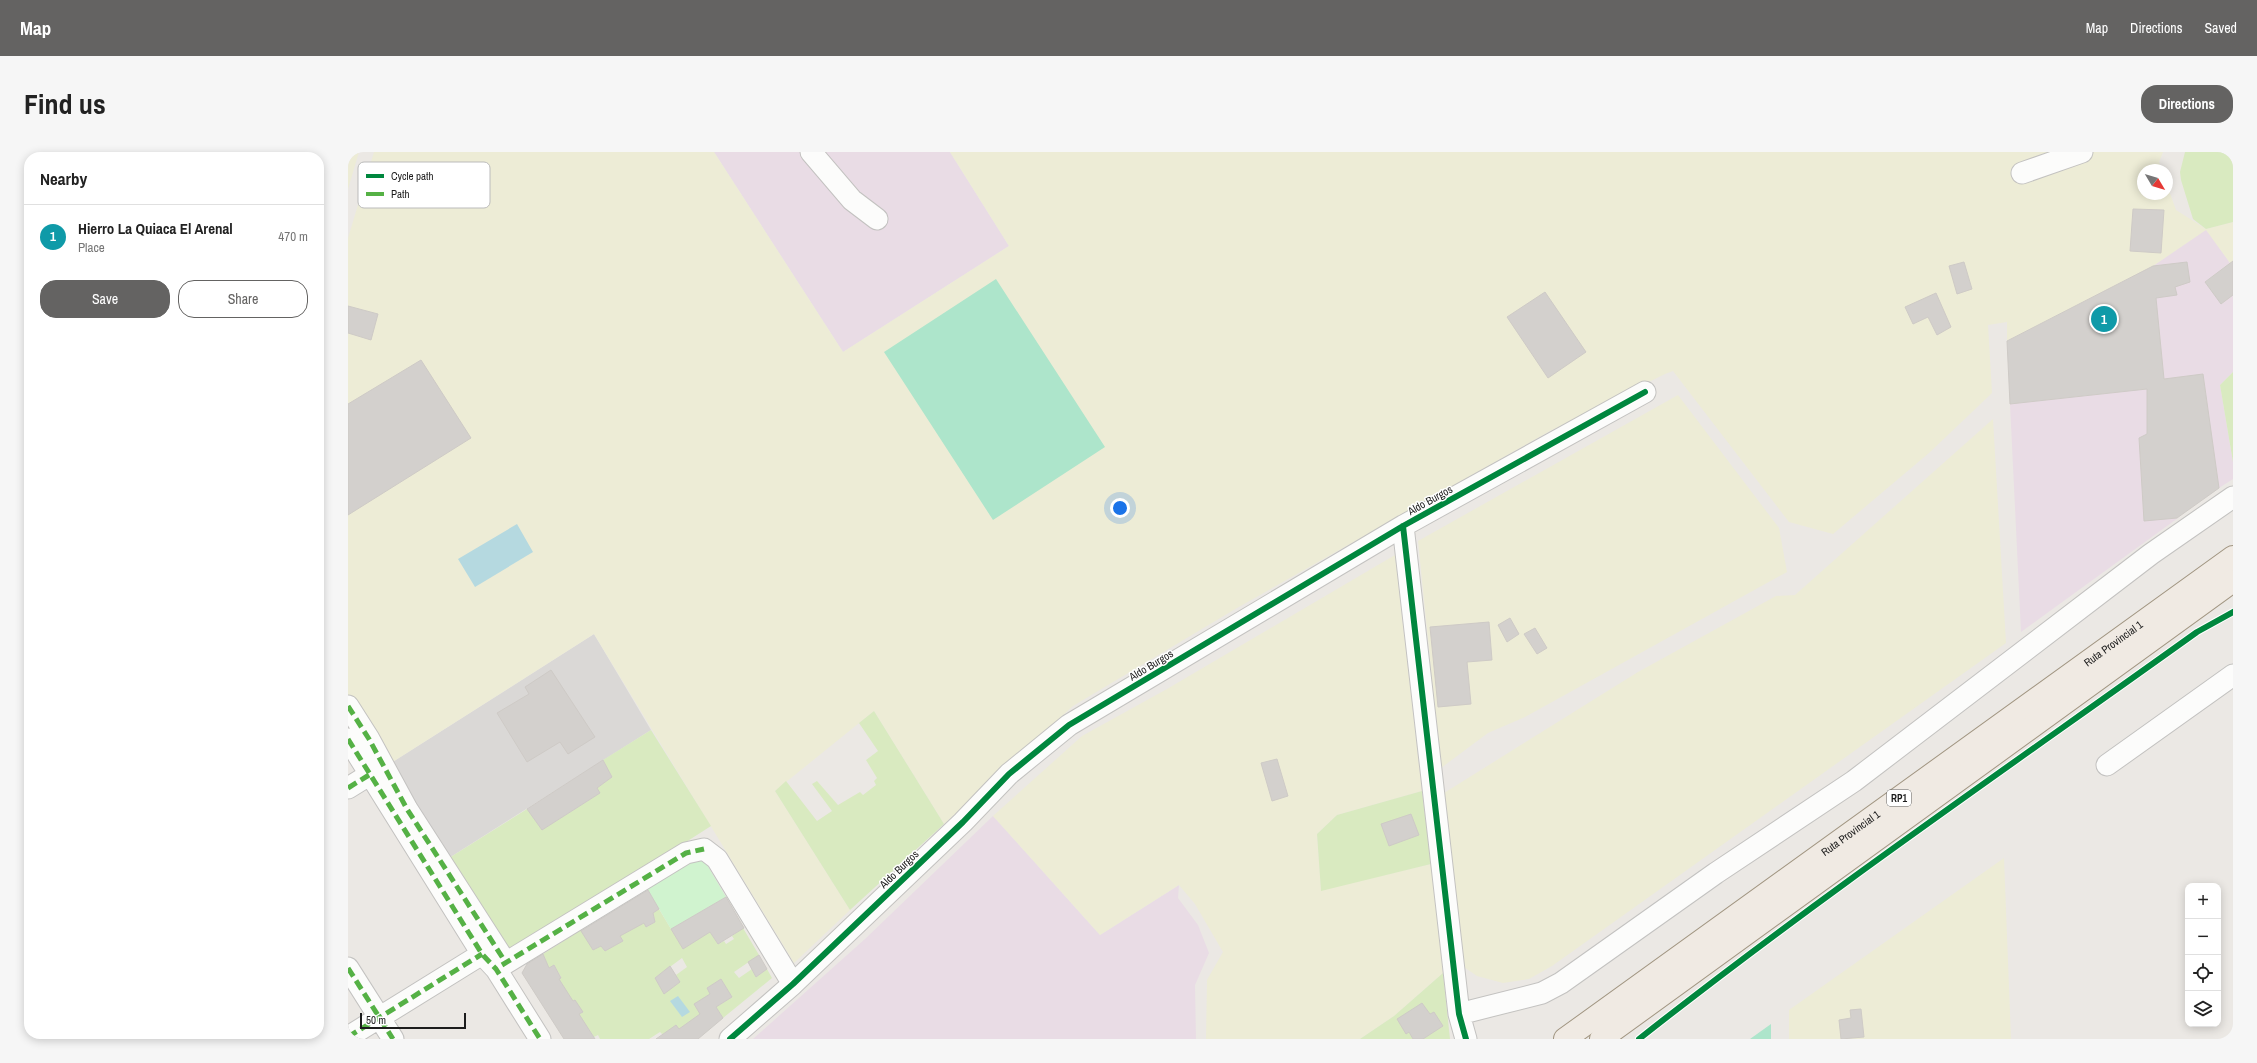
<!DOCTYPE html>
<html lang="en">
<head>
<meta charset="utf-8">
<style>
	body { margin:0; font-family:"Archivo Narrow",sans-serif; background:#f6f6f6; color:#222 }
	.controls { position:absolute; right:12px; bottom:12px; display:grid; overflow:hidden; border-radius:8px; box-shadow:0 2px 10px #0003 }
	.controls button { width:36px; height:36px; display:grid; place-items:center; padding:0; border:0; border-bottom:1px solid #e0e0e0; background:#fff; color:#222; font:20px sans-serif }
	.compass { position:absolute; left:1789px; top:12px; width:36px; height:36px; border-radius:50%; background:#fff; box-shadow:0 2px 10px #0003; rotate:128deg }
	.scale { position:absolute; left:12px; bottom:10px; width:106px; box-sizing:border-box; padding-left:4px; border:2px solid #1c1c1c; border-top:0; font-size:11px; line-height:14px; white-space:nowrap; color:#1c1c1c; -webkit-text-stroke:3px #fff; paint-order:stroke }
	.you { position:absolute; left:772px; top:356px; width:14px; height:14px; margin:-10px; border:3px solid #fff; border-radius:50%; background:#1a73e8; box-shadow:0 0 0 6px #1a73e833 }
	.badge { display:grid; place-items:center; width:26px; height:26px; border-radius:50%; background:#646362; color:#fff; font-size:13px; font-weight:700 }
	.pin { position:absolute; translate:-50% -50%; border:2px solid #fff; box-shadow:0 1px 4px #0006 }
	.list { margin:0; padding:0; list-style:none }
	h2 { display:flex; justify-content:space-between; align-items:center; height:52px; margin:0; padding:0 16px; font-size:17px }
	h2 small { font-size:13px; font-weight:400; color:#767676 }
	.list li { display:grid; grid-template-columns:26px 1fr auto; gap:12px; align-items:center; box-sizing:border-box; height:64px; padding:0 16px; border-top:1px solid #e0e0e0 }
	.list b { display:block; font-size:15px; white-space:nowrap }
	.list p { margin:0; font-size:13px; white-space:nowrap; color:#767676 }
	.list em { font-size:13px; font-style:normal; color:#767676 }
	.actions { display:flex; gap:8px; padding:12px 16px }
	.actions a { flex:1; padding:9px 0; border:1px solid #646362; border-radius:16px; text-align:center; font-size:14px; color:#646362 }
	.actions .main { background:#646362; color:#fff }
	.icon { flex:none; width:22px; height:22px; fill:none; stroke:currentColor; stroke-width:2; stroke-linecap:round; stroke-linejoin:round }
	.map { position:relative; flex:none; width:1885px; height:887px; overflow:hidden; border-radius:16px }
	header { display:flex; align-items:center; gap:24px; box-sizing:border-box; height:56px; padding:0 20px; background:#646362; color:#fff }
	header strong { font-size:19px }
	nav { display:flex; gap:22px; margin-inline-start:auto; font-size:14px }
	.intro { display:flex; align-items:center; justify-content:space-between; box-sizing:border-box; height:96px; padding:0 24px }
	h1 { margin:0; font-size:28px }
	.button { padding:10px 18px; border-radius:16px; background:#646362; color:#fff; font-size:14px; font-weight:700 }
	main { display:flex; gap:24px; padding:0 24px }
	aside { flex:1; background:#fff; border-radius:16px; box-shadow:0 2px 10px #0003 }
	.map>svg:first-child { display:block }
</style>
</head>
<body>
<header>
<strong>Map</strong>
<nav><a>Map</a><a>Directions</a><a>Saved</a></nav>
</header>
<div class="intro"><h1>Find us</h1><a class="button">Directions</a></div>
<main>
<aside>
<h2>Nearby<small></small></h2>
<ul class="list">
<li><span class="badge" style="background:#0f9aa8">1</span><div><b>Hierro La Quiaca El Arenal</b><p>Place</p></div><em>470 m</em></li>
</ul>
<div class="actions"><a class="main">Save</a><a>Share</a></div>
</aside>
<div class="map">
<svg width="1885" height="887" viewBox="0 0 1885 887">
	<rect width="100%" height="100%" fill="#ebe8e4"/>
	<path fill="#dad8d6" d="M246,482L303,578L101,706L43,611Z"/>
	<path fill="#e9dce5" d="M366,0H602L661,94L495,200Z
		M1858,77L1882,111L1857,130L1873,152L1885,143V220L1872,233L1885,310V327L1871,336L1855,222L1816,227L1808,146L1829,143L1827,135L1842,130L1839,110L1805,114Z
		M1817,235L1799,282L1791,286L1796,368L1830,366L1673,480L1662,252Z
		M645,664L752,783L831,733L830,746L850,773L861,801L847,833L848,887H405L517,787Z"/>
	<path fill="#edecd6" d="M0,0H11L0,37Z
		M26,0H366L495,200L661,94L602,0H1815L1811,10L1814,18H1795V42H1819V33L1828,58L1858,77L1885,70V115L1858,78L1805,114L1659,189V170L1640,173L1644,241L1581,301L1485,382L1441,370L1325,219L1317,222L1202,279L1053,363L889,456L725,554L596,672L526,559L427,639L502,758L446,811L246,482L43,611L0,544V86Z
		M1330,243L1431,376L1439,420L1177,565L1140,581L1093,616L1070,389Z
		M1645,267L1658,491L1204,814L1181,827L1155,831L1129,824L1113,813L1096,641L1290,520L1428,444L1447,443Z
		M1047,403L1074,639L989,663L969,682L973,738L1083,712L1095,821L1046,864L1012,887H858L859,828L875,800L847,752L831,733L752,783L645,664L734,584L819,537Z
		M1656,706L1663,887H1441V858Z"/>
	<path fill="#d9eac0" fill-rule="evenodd" d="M1837,0H1885V70L1858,77L1845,67L1833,28L1832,20Z
		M1885,220V310L1872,233Z
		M526,559L596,672L502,758L427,639L438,629L469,669L484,659L464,632L469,629L490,653L512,640L515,643L528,633L526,629L529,626L518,608L530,599L511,571Z
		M303,578L363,674L162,803L101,706L179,657L194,678L252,641L249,636L264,625L255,608Z
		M1074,639L1083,712L973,739L969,682L989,663Z
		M311,757L335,797L344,791L332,772L347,763L358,782L362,780L370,792L376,789L378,792L386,787L384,784L395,776L411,803L386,820L391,826L404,817L408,825L419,817L424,826L375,866L363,847L346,852L362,877C347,887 347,887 331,877L314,882L312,880L301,887H252L250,883L246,885L230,863L234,860L227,848L224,849L210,827L213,825L206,813L201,816L195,802L233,778L245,798L253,794L257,799L275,789L270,780L296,771L299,775L307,770L305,761ZM334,806L339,815L328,823L332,830L316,841L307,826ZM373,827L384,845L370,854L359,836Z
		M1095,821L1102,887H1012L1046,864Z"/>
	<path fill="#d0f3cf" d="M350,708L358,711L378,745L323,777L298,735L338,709Z"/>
	<path fill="#ade5cb" d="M648,127L757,295L645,368L536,200Z
		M1423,872V887H1402Z"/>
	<path fill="#b5d9e0" d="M169,372L185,400L127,435L110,407Z
		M330,844L342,860L334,865L322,849Z"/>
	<path fill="#d3d0cd" stroke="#cecac6" d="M1785,57L1816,58L1813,101L1782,99Z
		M1885,109V143L1873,152L1857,130Z
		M1616,110L1624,137L1609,142L1601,114Z
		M1839,110L1842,130L1827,135L1829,143L1808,146L1816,227L1855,222L1871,336L1829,366L1796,369L1791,286L1799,282V237L1662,252L1659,189L1805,114Z
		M1197,140L1238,200L1200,226L1159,165Z
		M1588,141L1603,175L1589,183L1580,165L1565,172L1557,155Z
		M0,154L30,162L23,188L0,181Z
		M73,208L123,286L0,363V252Z
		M1162,466L1171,482L1159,490L1150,473Z
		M1141,470L1144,508L1119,510L1123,552L1090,555L1082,475Z
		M1187,476L1199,496L1189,502L1176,482Z
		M203,518L247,585L220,602L212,590L179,610L149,561L181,542L177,535Z
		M929,607L940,644L924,649L913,611Z
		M255,608L264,625L249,636L252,641L194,678L179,657Z
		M1063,662L1071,683L1041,694L1033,672Z
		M300,738L311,757L305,761L307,770L298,775L296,771L272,784L275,789L257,799L253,794L245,798L233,779Z
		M378,745L396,776L370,792L362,780L335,797L323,777Z
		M195,802L201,816L206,813L213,826L211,827L225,849L227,848L235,860L231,862L247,887H216L174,821L179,812Z
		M411,803L419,817L408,825L400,810Z
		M322,814L332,830L316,842L307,826Z
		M373,827L384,845L368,855L375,866L350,887H308L328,873L331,877L352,862L346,852L362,842L359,836Z
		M1074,851L1082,862L1086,860L1095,874L1075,887H1065L1061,880L1058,882L1049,867Z
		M1513,857L1516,885L1493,887L1491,868L1503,866L1502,858Z"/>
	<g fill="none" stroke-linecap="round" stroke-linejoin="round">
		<g stroke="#c3c2c0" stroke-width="23">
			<path id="minor" d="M463,0L504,48L529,67
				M1674,21L1734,0
				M1055,374L1111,862L1118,887
				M0,554L21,587L59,657L158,811
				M0,587L134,802L148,817L192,887
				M1759,613L1885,523
				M0,636L21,623
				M0,816L45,887
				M148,817L338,701L356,697L369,707L445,832
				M1111,862L1194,841L1213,831L1368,721L1506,629L1803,402L1885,345
				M0,885L134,802
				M382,887L445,832L615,670L661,622L721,573L1055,374L1297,240"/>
		</g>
		<g stroke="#a19581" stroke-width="24">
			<g id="major">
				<path id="s1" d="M1217,887L1885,405"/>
				<path d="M1253,887L1885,429"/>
			</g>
		</g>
		<use href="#minor" stroke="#fcfcfb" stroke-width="21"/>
		<use href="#major" stroke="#f0eae3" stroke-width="22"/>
		<path stroke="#55b145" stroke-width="5" stroke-dasharray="10 5" stroke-linecap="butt" d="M0,554L21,587L59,657L158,811
			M0,587L134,802L148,817L192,887
			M0,636L21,623
			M154,813L338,701L356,697
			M0,816L45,887
			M0,885L134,802"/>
		<g stroke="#fff" stroke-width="8">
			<path id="cycleway" d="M1055,374L1111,862L1118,887
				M382,887L445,832L615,670L661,622L721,573L1055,374L1297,240
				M1291,887C1472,744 1662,614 1849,480L1885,460"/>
		</g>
		<use href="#cycleway" stroke="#00873e" stroke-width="6"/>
	</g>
	<g text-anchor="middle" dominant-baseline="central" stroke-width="3" stroke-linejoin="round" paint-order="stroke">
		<rect fill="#fff" stroke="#606060" stroke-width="1" x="1539" y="638" width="24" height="16" rx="3"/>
		<g font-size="10" font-weight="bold" fill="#1c1c1c">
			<text x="1551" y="646">RP1</text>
		</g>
		<g font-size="11" fill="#1c1c1c" stroke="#fff">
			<text transform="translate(1082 348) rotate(-29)">Aldo Burgos</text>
			<text stroke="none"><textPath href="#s1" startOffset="676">Ruta Provincial 1</textPath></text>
			<text transform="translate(803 513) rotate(-31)">Aldo Burgos</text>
			<text stroke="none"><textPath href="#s1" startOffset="352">Ruta Provincial 1</textPath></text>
			<text transform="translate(551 717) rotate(-44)">Aldo Burgos</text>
		</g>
	</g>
	<rect x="10" y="10" width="132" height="46" rx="6" fill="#fff" stroke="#bbb" stroke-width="1"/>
	<rect x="18" y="22" width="18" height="4" fill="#00873e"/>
	<rect x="18" y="40" width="18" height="4" fill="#55b145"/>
	<g font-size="11" fill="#1c1c1c">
		<text x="43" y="28">Cycle path</text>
		<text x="43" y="46">Path</text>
	</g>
</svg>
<div class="controls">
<button>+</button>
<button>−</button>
<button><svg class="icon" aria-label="locate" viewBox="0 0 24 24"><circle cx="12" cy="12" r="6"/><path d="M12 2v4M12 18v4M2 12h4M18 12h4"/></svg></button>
<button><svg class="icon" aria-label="layers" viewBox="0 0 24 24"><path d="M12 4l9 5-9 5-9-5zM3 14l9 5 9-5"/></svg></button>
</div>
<svg class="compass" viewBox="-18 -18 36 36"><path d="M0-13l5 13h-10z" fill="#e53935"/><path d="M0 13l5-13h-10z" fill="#767676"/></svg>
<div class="scale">50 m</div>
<div class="you"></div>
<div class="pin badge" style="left:1756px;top:167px;background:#0f9aa8">1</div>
</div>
</main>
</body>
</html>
